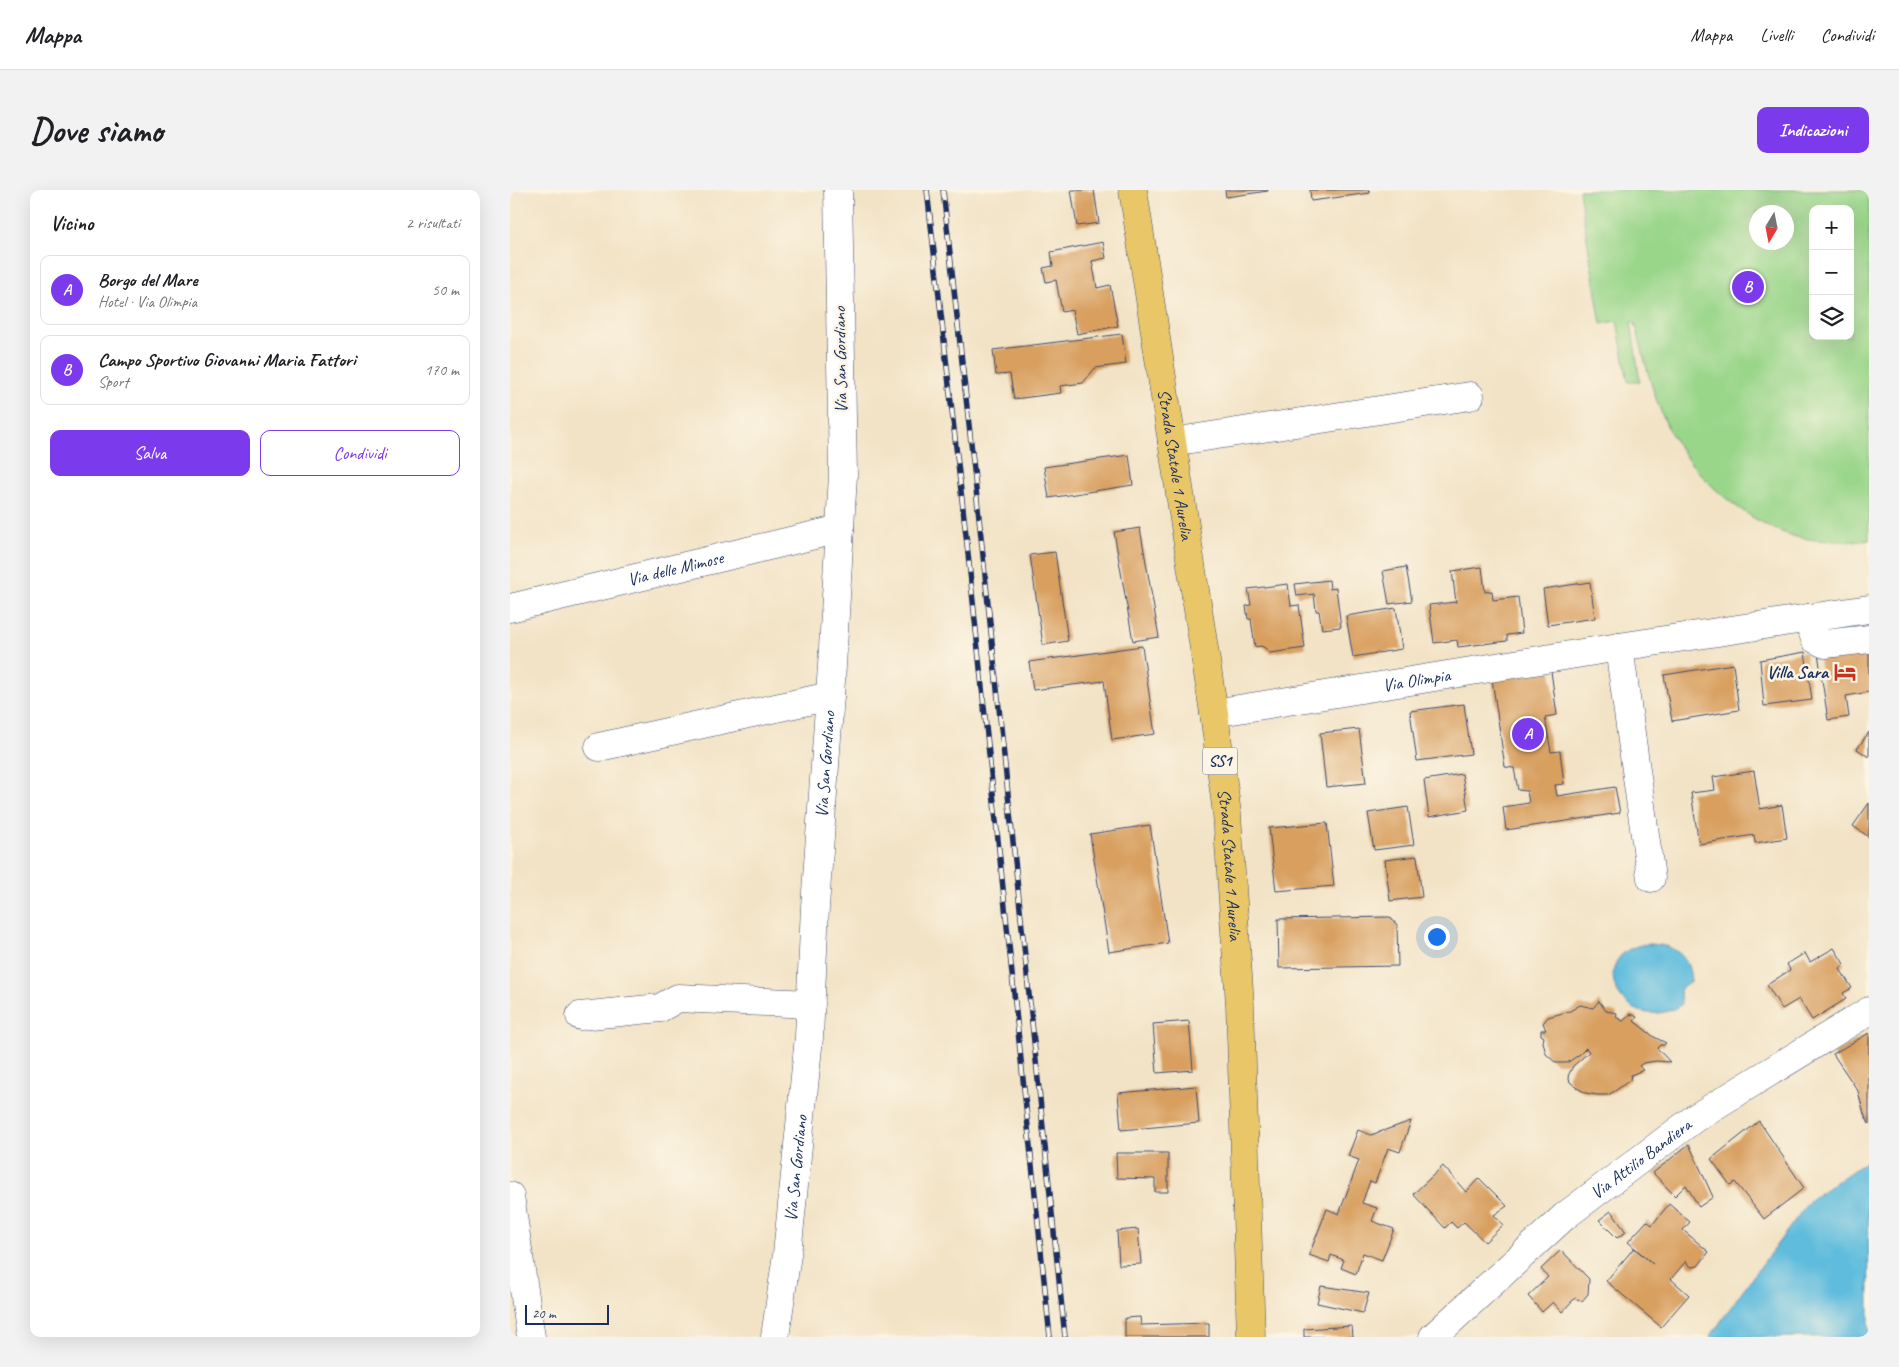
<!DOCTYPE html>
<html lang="it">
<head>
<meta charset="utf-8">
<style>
	body { margin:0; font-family:Caveat,sans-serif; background:#f2f2f2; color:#202124 }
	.controls { position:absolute; right:15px; top:15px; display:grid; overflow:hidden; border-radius:10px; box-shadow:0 5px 20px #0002 }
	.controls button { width:45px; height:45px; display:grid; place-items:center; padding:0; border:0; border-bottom:1px solid #e0e0e0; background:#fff; color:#202124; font:25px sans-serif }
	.compass { position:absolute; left:1239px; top:15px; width:45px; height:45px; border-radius:50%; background:#fff; box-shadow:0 5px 20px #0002; rotate:190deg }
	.scale { position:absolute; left:15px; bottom:12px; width:84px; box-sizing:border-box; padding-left:5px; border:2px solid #1b2f5e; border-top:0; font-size:14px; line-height:18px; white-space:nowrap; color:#1b2f5e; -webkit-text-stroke:4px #fcf5e5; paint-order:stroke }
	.you { position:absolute; left:926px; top:746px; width:18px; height:18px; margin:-12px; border:4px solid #fff; border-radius:50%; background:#1a73e8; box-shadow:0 0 0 8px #1a73e833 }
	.badge { display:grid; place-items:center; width:32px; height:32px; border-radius:50%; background:#7c3aed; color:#fff; font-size:16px; font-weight:700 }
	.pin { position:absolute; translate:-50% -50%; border:2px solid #fff; box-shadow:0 1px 5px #0006 }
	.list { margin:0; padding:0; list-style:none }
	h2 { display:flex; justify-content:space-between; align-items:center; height:65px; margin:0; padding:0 20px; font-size:21px }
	h2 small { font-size:16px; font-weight:400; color:#757577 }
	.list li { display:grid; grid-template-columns:32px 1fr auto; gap:15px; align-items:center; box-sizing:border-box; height:70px; margin:0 10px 10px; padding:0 10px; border:1px solid #e0e0e0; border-radius:10px }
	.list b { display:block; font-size:19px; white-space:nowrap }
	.list p { margin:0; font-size:16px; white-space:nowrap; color:#757577 }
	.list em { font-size:16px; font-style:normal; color:#757577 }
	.actions { display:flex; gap:10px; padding:15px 20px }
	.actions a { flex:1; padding:11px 0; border:1px solid #7c3aed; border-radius:10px; text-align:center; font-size:18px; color:#7c3aed }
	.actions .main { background:#7c3aed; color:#fff }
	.icon { flex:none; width:28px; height:28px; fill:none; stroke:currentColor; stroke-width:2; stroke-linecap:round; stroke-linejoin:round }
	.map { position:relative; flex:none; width:1359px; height:1147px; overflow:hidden; border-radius:10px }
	header { display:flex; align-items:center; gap:30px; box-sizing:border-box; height:70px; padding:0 25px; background:#fff; border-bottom:1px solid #e0e0e0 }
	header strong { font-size:24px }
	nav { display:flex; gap:28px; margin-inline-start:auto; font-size:18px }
	.intro { display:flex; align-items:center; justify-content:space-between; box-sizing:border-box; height:120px; padding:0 30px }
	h1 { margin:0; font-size:35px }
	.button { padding:12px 22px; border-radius:10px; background:#7c3aed; color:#fff; font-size:18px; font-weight:700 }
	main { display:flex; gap:30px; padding:0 30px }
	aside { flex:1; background:#fff; border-radius:10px; box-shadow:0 5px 20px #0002 }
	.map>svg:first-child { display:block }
</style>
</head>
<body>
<header>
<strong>Mappa</strong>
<nav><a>Mappa</a><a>Livelli</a><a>Condividi</a></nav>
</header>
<div class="intro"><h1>Dove siamo</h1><a class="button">Indicazioni</a></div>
<main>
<aside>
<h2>Vicino<small>2 risultati</small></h2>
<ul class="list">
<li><span class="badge">A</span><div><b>Borgo del Mare</b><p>Hotel · Via Olimpia</p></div><em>50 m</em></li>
<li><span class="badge">B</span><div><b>Campo Sportivo Giovanni Maria Fattori</b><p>Sport</p></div><em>170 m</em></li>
</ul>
<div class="actions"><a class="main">Salva</a><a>Condividi</a></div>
</aside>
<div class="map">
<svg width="1359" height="1147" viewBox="0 0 1359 1147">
	<rect width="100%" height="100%" fill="#fcf5e5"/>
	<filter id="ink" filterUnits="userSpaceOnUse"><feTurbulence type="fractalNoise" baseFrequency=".02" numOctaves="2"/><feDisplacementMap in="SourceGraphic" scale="10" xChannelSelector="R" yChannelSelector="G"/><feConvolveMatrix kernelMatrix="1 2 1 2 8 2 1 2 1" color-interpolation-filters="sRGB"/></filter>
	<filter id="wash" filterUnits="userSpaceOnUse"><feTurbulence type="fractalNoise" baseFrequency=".0096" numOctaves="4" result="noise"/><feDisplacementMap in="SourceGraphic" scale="20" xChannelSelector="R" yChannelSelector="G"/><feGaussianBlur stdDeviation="1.12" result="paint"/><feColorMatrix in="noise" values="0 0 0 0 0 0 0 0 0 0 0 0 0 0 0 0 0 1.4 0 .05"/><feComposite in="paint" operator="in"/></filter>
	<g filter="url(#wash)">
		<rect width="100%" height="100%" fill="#f2e3c6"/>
		<path fill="#9ad68a" stroke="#5a8274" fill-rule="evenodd" d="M1069,0H1359V350C1350,352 1342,351 1332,351C1316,351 1299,350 1283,346C1238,332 1190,292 1166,252C1144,216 1136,173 1125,133L1121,132L1130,192H1118L1107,131L1091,134ZM1303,19H1340V146H1303ZM1246,22H1276V52H1246Z"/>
		<path fill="#5fbcdd" stroke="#3d769e" d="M1137,754C1164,754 1180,765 1181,792L1174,795L1170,800L1171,815C1121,845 1083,786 1115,762C1122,757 1130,755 1137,754Z
			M1358,970L1359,1147H1200L1230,1104L1300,1010Z"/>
		<g id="blocks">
			<path fill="#d89f5e" d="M561,0H584L589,33L567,36Z
				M715,0H758V1L716,7Z
				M800,0H859L860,3L801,11Z
				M593,52L596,68L582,71L587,98L600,95L608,136L567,144L562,120L552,122L546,90L536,92L533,78L543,76L541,62Z
				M612,144L616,174L585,178L573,193L550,196L551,203L504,209L500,184L486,185L483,160Z
				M619,265L623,295L539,308L534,277Z
				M630,338L649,447L623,451L604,342Z
				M545,362L558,451L533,455L520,365Z
				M896,377L902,411L879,414L873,381Z
				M972,377L975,402L982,401L983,410L1008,407L1012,443L997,445V451L948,457L947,450L924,453L919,415L946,412L942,381Z
				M819,390L820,399L826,398L831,437L812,439L809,421H806L804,404L787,406L785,394Z
				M1080,392L1085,428L1038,435L1033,399Z
				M778,394L781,416L789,415L795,458L760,463L755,458L751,456L745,457L741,429H738L736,416L741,415L738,399Z
				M886,418L892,459L843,467L836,426Z
				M1359,455V502L1336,506L1339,527L1318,530L1308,463Z
				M632,456L645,544L602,550L594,491L523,500L519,472Z
				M1295,462L1302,510L1254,516L1250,470Z
				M1223,474L1229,520L1162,531L1154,485Z
				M1041,481L1047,525L1035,527L1041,562L1050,561L1054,594L1045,595L1047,606L1105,597L1110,623L996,640L993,617L1019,613L1017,601L1008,600L1004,578L995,577L982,489Z
				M954,514L961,564L907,571L900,521Z
				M849,539L856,593L816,597L810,543Z
				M1359,542V567L1347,559Z
				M1244,581L1250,619L1272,615L1277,648L1245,653L1244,645L1189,654L1181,603L1205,600L1203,587Z
				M952,584L958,620L919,627L914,590Z
				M1359,613V647L1343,636Z
				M898,617L904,655L864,660L858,623Z
				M817,633L824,696L766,701L759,638Z
				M640,635L658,753L599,762L580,644Z
				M907,666L912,707L880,711L875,670Z
				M880,727L887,735L888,776L769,778L768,729Z
				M1324,758L1334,774L1330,779L1342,798L1333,803L1336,809L1302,830L1289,809L1272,819L1257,795L1280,780L1277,774L1295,763L1300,772Z
				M1089,811L1096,821L1107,823L1106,827L1113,831L1121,824L1127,827L1124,831L1144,847L1156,853L1154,855H1150L1147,858L1160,872L1146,871L1133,873L1129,876L1133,880L1121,885L1120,890L1105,901L1098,905H1087L1076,903L1067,898L1060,892L1058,886L1063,876L1079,862L1076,858L1070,864L1057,873H1046L1036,864L1033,852L1034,847L1031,845V840H1036L1033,833L1038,827L1060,821L1070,815L1083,818Z
				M679,831L683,880L647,883L643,834Z
				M1359,843V934L1354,924L1348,901L1323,864Z
				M686,896L689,933L611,940L608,903Z
				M901,931L890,962L878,958L865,993L860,991L852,1013L867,1018L862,1031L884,1039L872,1070L853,1063L846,1084L831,1078L834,1070L821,1065L819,1072L799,1065L817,1019L829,1024L849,970L838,966L848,940L861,945Z
				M1249,931L1294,998L1254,1029L1225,992L1220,995L1201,969Z
				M1179,954L1203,1007L1189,1017L1176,995L1165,1006L1143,983Z
				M606,963H658V1002H645V989L607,988Z
				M933,976L956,1002L969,988L997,1016L984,1025L993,1035L975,1052L954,1032L947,1038L941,1032L935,1038L903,1004Z
				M1159,1014L1180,1032L1173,1040L1199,1062L1188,1076L1182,1077L1178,1075L1176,1071L1161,1089L1179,1105L1151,1137L1096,1091L1124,1058L1143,1074L1118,1052L1137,1031L1142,1035Z
				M1101,1021L1116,1042L1107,1048L1089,1030Z
				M628,1039L631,1074L609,1075L607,1041Z
				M1051,1060L1079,1089L1078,1104L1072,1111L1065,1108L1052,1122L1043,1112L1032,1122L1018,1106L1038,1087L1031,1079Z
				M811,1096L859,1103L853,1123L807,1113Z
				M630,1127L631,1135L699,1133V1147H615V1128Z
				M842,1136L843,1147H794V1139Z"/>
		</g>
	</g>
	<g filter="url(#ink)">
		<use href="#blocks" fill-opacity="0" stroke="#3b4a6e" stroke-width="1"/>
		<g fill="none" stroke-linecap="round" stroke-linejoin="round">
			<g stroke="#3b4a6e" stroke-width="29">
				<g id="minor">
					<path d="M662,252L960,206"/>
					<path id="s1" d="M0,418L330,339"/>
					<path d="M1298,428L1305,449L1315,454L1359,449"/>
					<path d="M1109,457L1141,688"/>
					<path id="s2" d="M704,523L1109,457L1359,419"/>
					<path d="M89,557L320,506"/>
					<path d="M70,826L150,818L168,808L301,814"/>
					<path d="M0,1006L21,1147"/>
					<path id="s3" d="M265,1147L277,1064L299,847L305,717L322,476L333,285L328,0"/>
					<path id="s4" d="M923,1147L1055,1026L1185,928L1359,821"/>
				</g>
			</g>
			<g stroke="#3b4a6e" stroke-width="29">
				<g id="major">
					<path id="s5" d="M623,0L704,523L717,624L730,815L741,1147"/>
				</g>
			</g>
			<use href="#minor" stroke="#fff" stroke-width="28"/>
			<use href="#major" stroke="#e9c769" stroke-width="28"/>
			<g stroke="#1b2f5e" stroke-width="5.5">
				<path id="rail" d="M417,0L457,354L540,1147
					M433,0L464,280L555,1147"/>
			</g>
			<use href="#rail" stroke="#fcf5e5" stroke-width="4" stroke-dasharray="11" stroke-linecap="butt"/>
		</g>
	</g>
	<defs>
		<g id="hotel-bare" transform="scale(1.725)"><path d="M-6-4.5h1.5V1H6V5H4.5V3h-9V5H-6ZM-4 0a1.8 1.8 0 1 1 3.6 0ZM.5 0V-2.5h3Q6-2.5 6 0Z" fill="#c8321e" stroke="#fcf5e5" stroke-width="2.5" paint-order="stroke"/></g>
	</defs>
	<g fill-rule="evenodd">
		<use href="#hotel-bare" x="1335" y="482"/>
	</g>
	<g text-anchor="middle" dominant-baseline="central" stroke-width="5" stroke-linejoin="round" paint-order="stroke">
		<rect fill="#fcf5e5" stroke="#5e6a86" stroke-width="1" x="692.5" y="557.5" width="35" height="27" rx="4"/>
		<g font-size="16" font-weight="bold" fill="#1b2f5e">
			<text x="710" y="571">SS1</text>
		</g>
		<g font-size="18" fill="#1b2f5e" stroke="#fcf5e5">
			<text transform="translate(330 170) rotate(-91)">Via San Gordiano</text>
			<text stroke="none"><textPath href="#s5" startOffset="278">Strada Statale 1 Aurelia</textPath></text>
			<text stroke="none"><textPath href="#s1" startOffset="170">Via delle Mimose</textPath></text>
			<text stroke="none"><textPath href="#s2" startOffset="205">Via Olimpia</textPath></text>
			<text stroke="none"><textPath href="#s3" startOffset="575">Via San Gordiano</textPath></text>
			<text stroke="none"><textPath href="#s5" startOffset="682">Strada Statale 1 Aurelia</textPath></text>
			<text stroke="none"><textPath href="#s4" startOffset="274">Via Attilio Bandiera</textPath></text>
			<text stroke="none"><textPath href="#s3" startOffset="170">Via San Gordiano</textPath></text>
		</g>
		<g font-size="18" font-weight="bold" fill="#1b2f5e" stroke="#fcf5e5" text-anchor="end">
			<text x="1318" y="482">Villa Sara</text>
		</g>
	</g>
</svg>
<div class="controls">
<button>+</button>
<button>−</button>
<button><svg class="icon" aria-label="layers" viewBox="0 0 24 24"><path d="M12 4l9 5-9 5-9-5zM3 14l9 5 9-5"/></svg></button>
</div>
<svg class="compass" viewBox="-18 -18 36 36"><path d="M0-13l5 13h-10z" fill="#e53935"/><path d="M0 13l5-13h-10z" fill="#757577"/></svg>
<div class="scale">20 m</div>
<div class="you"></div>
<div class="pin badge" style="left:1018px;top:544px">A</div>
<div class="pin badge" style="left:1238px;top:97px">B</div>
</div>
</main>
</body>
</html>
